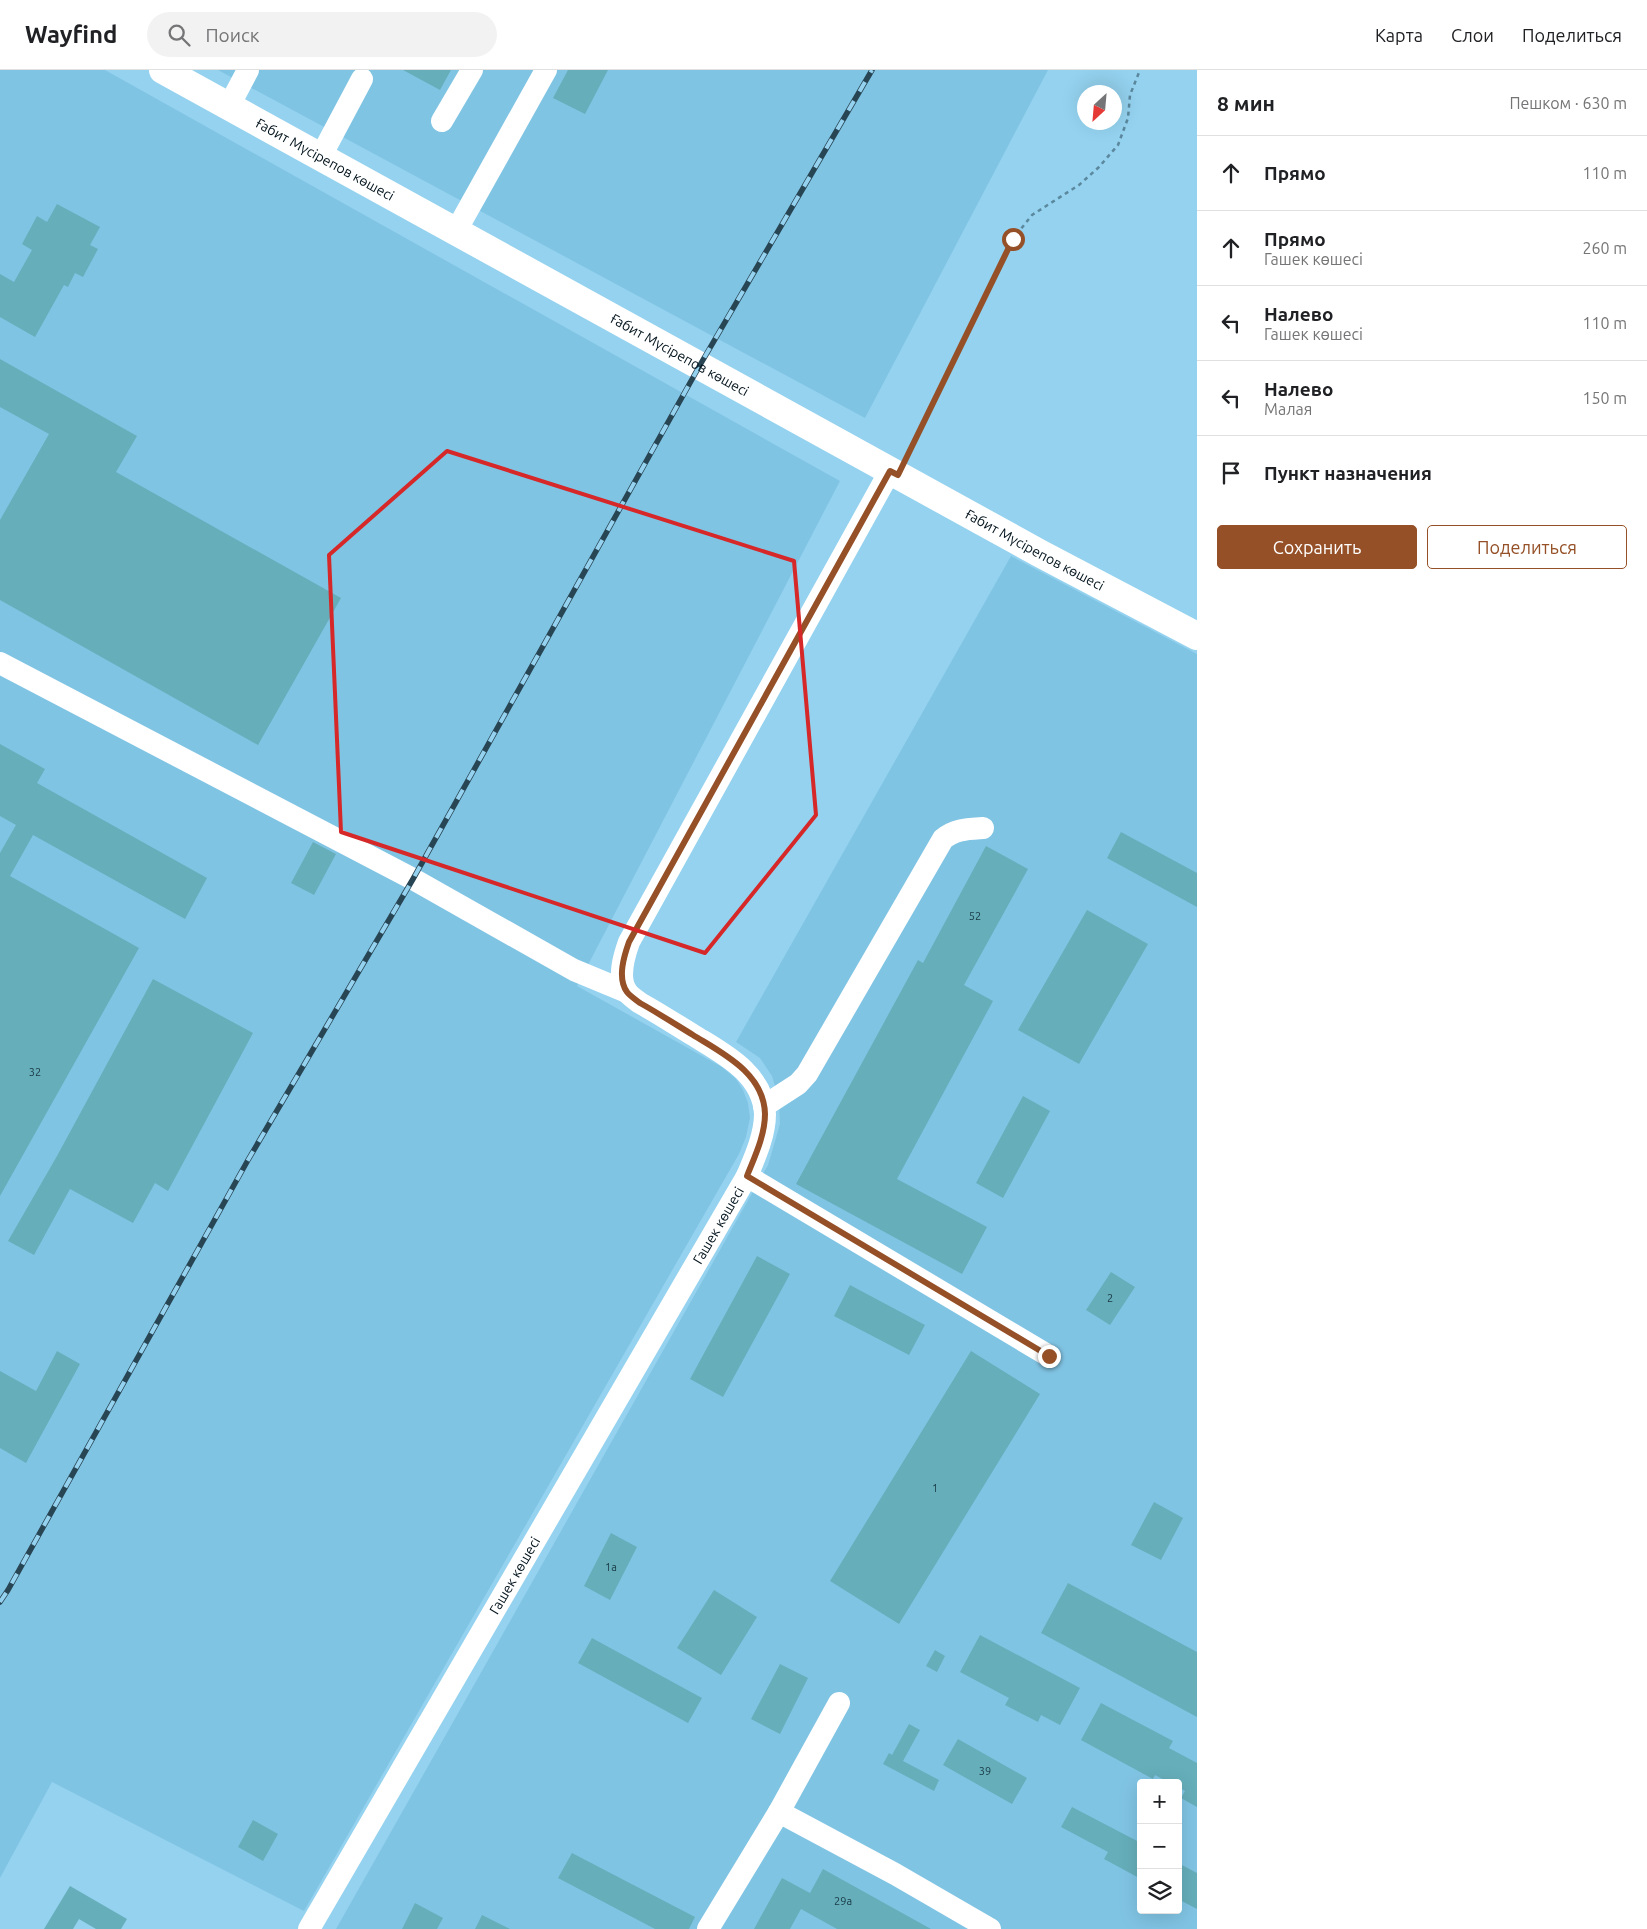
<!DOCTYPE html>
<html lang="ru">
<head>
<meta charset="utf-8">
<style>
	body { margin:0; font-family:Ubuntu,sans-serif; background:#f2f2f2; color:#202124 }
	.controls { position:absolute; right:15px; bottom:15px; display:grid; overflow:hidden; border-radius:5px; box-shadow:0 5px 20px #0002 }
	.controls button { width:45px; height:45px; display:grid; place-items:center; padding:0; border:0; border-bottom:1px solid #e0e0e0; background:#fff; color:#202124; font:25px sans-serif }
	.compass { position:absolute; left:1077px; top:15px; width:45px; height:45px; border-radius:50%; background:#fff; box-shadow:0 5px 20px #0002; rotate:206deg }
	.stop { position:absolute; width:15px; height:15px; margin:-11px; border:4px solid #955027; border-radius:50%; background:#fff }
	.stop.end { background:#955027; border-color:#fff; box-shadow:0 1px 5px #0008 }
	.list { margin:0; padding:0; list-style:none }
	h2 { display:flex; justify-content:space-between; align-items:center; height:65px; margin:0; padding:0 20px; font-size:21px }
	h2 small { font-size:16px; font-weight:400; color:#757577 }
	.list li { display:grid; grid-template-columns:32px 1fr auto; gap:15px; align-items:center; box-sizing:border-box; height:75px; padding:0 20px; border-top:1px solid #e0e0e0 }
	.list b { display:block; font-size:19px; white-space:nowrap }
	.list p { margin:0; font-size:16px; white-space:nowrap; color:#757577 }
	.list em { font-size:16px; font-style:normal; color:#757577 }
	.actions { display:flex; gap:10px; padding:15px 20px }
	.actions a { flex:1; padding:11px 0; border:1px solid #955027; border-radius:5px; text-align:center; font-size:18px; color:#955027 }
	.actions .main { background:#955027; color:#fff }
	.icon { flex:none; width:28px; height:28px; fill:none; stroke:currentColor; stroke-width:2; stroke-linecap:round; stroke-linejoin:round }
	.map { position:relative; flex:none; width:1197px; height:1859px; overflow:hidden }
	header { display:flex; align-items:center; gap:30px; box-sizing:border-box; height:70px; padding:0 25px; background:#fff; border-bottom:1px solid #e0e0e0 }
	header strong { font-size:24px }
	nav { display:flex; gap:28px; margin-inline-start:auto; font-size:18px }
	.search { width:350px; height:45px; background:#f2f2f2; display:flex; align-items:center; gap:12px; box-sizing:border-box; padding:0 18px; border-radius:28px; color:#757577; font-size:19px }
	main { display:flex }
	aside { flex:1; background:#fff }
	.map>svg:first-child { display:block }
</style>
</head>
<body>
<header>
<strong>Wayfind</strong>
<div class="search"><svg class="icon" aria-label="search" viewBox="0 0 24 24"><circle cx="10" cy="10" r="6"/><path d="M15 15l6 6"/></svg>Поиск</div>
<nav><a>Карта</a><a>Слои</a><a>Поделиться</a></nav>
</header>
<main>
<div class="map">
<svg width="1197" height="1859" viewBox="0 0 1197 1859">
	<rect width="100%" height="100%" fill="#94d2ef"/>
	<path fill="#80c4e4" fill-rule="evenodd" d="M0,0H105L840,411L577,916L722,997L736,1009L743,1020L748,1033L750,1048L746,1067L739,1084L304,1841L52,1712L0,1808Z
		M218,0H1048L865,348Z
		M1011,486L1197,584V1859H336L768,1095L780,1054L779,1030L772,1006L760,988L736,972ZM1141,1713H1178V1840H1141Z"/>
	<path fill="#65aeba" d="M403,0H451L440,20Z
		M568,0H608L585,44L553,28Z
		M57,134L100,157L90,175L98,179L83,207L75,203L68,217L64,215L35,267L0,247V204L14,212L32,180L22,174L37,146L47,152Z
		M0,289L137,366L116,402L341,528L258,675L0,530V450L49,364L0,337Z
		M0,674L45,699L37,713L207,808L185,849L33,765L10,806L139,878L0,1126V783L16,755L0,746Z
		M1121,762L1197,803V837L1107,788Z
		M313,772L336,784L314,825L291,813Z
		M986,776L1028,799L964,915L993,931L897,1109L987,1157L962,1204L796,1114L918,890L923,893Z
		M1087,840L1148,874L1079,994L1018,960Z
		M153,909L253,963L168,1121L155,1113L133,1153L70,1119L34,1185L8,1171L57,1086Z
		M1023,1026L1050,1041L1003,1128L976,1113Z
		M757,1186L790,1204L723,1327L690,1309Z
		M1111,1202L1135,1217L1110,1255L1086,1240Z
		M850,1215L925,1255L909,1285L834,1246Z
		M57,1281L80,1294L26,1393L0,1378V1301L36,1321Z
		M971,1281L1040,1324L899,1554L830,1511Z
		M1154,1432L1183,1448L1161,1490L1131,1475Z
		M611,1463L637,1477L610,1530L584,1516Z
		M1068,1513L1197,1582V1647L1041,1563Z
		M714,1520L757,1547L721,1605L677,1578Z
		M980,1565L1080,1618L1060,1655L1041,1645L1038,1652L1005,1635L1009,1628L960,1602Z
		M592,1568L702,1628L688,1653L578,1593Z
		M935,1580L945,1586L937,1602L926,1596Z
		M780,1594L808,1608L780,1664L751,1649Z
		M1101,1633L1173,1671L1169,1678L1197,1693V1737L1181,1728L1185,1721L1178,1717V1713H1170L1155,1705L1153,1709L1081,1670Z
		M909,1654L920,1660L903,1691L939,1710L934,1721L883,1694L889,1683L892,1685Z
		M958,1669L1027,1708L1012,1734L943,1695Z
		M1072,1737L1141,1773V1809L1104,1789L1108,1782L1061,1757Z
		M253,1750L278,1764L263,1791L238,1777Z
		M572,1783L695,1847L689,1859H655L558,1808Z
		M1178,1793L1197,1803V1839L1178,1829Z
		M823,1799L931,1859H837L801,1839L790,1859H754L782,1808L810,1823Z
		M70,1816L127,1849L121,1859H96L79,1849L73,1859H44Z
		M415,1833L443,1848L437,1859H402Z
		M482,1845L510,1859H475Z"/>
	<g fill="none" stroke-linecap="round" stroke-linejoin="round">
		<path stroke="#5b889d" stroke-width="2.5" stroke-dasharray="4 4" stroke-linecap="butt" d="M907,387L1013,169L1032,145L1079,115L1099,97L1118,75L1128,48L1130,25L1140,0"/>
		<g stroke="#fff" stroke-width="22">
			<path d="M229,36L248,0"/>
			<path d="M442,51L472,0"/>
			<path d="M321,86L362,9"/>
			<path d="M456,161L546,0"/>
			<path d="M0,593L413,809L574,900L627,922"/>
			<path d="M764,1036L798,1014L807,1004L943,769C955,759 968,759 983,758"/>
			<path d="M747,1106L1049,1286"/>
			<path d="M779,1742L895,1804L990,1859"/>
			<path id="s1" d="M309,1859L747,1106C755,1087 765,1065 765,1044C763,1003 722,983 693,965C675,954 658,943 640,933C636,930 630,926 627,922C617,908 624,886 629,872L890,401"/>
			<path d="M708,1859L779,1742L839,1633"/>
		</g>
		<path stroke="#fff" stroke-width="28" id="s2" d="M163,0L1041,484L1197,566"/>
		<g stroke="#284554" stroke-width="5.5">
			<path id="rail" d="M0,1532L8,1520L248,1090L413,809L700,295L872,0"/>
		</g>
		<use href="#rail" stroke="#94d2ef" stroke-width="4" stroke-dasharray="11" stroke-linecap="butt"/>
	</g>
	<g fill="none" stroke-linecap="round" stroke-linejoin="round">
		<path stroke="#955027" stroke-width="6" d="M1013,169L898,405L890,401L629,872C624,886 617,908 627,922C630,926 636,930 640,933C658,943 675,954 693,965C722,983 764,1003 765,1044C765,1065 755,1086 747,1106L1049,1286"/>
	</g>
	<path fill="none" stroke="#d62828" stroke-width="4" stroke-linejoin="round" d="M447,381L794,491L816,745L705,883L341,762L329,485Z"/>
	<g text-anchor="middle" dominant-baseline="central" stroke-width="4" stroke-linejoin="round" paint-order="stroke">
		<g font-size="11" fill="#193944">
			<text x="975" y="846">52</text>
			<text x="35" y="1002">32</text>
			<text x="1110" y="1228">2</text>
			<text x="935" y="1418">1</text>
			<text x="611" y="1497">1а</text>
			<text x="985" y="1701">39</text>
			<text x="843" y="1831">29а</text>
		</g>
		<g font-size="14" fill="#00121c" stroke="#94d2ef">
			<text stroke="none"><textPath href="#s2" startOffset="185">Ғабит Мүсірепов көшесі</textPath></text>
			<text stroke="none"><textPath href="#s2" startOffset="590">Ғабит Мүсірепов көшесі</textPath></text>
			<text stroke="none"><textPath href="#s2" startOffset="995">Ғабит Мүсірепов көшесі</textPath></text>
			<text stroke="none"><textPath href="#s1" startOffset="814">Гашек көшесі</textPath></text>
			<text stroke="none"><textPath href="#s1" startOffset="409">Гашек көшесі</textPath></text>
		</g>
	</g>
</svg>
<div class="controls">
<button>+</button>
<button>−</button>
<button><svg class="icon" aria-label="layers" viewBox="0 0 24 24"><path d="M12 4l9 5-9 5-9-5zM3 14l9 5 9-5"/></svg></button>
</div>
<svg class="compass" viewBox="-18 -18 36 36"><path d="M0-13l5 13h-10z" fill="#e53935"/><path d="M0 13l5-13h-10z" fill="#757577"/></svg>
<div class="stop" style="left:1013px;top:169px"></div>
<div class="stop end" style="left:1049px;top:1286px"></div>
</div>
<aside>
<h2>8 мин<small>Пешком · 630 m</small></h2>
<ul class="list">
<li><svg class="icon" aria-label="ahead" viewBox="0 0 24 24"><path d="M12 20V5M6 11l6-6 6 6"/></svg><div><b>Прямо</b></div><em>110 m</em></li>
<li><svg class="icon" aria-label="ahead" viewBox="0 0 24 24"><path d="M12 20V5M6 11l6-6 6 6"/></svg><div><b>Прямо</b><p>Гашек көшесі</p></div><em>260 m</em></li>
<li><svg class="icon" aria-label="left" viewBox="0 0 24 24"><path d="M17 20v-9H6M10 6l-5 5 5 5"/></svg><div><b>Налево</b><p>Гашек көшесі</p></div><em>110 m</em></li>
<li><svg class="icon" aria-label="left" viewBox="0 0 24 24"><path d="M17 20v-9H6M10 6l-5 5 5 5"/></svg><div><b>Налево</b><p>Малая</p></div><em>150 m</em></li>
<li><svg class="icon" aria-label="arrive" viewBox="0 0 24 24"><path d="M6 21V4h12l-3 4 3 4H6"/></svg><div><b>Пункт назначения</b></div></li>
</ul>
<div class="actions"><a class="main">Сохранить</a><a>Поделиться</a></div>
</aside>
</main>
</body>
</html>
